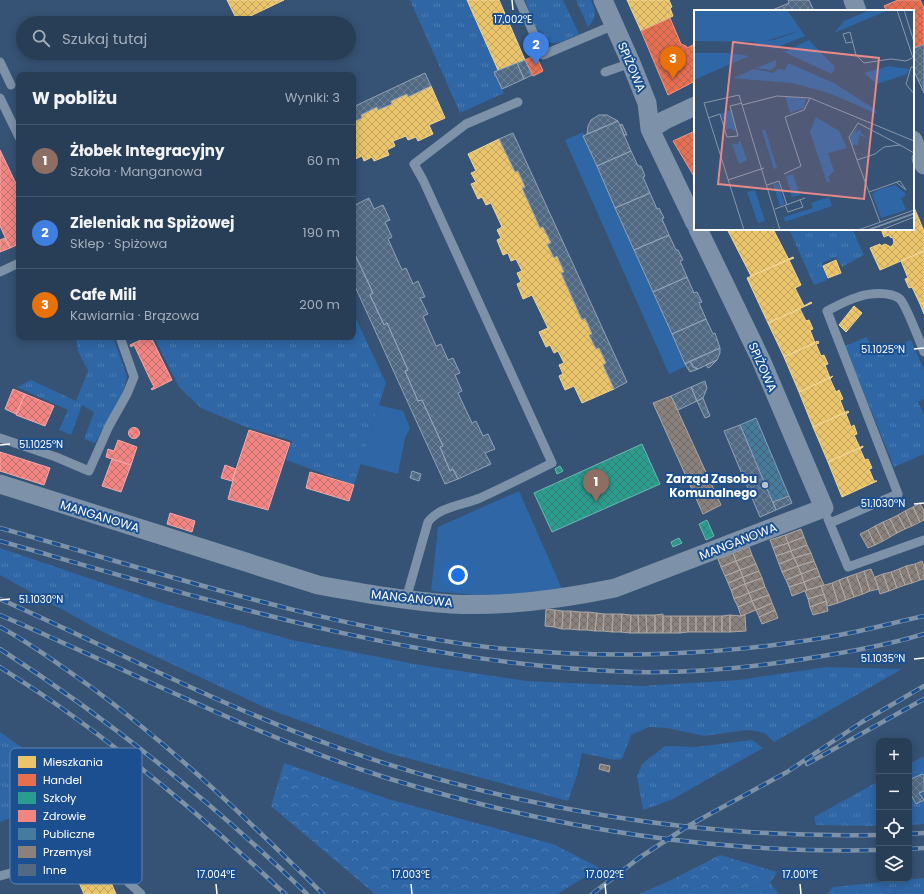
<!DOCTYPE html>
<html lang="pl">
<head>
<meta charset="utf-8">
<style>
	body { margin:0; font-family:Poppins,sans-serif; background:#30455d; color:#f1f3f6 }
	.controls { position:absolute; right:12px; bottom:12px; display:grid; overflow:hidden; border-radius:8px; box-shadow:0 2px 10px #0003 }
	.controls button { width:36px; height:36px; display:grid; place-items:center; padding:0; border:0; border-bottom:1px solid #44576d; background:#283e57; color:#f1f3f6; font:20px sans-serif }
	.you { position:absolute; left:458px; top:575px; width:14px; height:14px; margin:-10px; border:3px solid #fff; border-radius:50%; background:#1a73e8; box-shadow:0 0 0 6px #1a73e833 }
	.badge { display:grid; place-items:center; width:26px; height:26px; border-radius:50%; background:#d6ab8b; color:#fff; font-size:13px; font-weight:700 }
	.pin { position:absolute; translate:-50% -33px; filter:drop-shadow(0 1px 2px #0008) }
	.pin::after { content:''; position:absolute; top:21px; width:14px; height:12px; background:inherit; clip-path:polygon(0 0,100% 0,50% 100%) }
	.list { margin:0; padding:0; list-style:none }
	h2 { display:flex; justify-content:space-between; align-items:center; height:52px; margin:0; padding:0 16px; font-size:17px }
	h2 small { font-size:13px; font-weight:400; color:#a5aeba }
	.list li { display:grid; grid-template-columns:26px 1fr auto; gap:12px; align-items:center; box-sizing:border-box; height:72px; padding:0 16px; border-top:1px solid #44576d }
	.list b { display:block; font-size:15px; white-space:nowrap }
	.list p { margin:0; font-size:13px; white-space:nowrap; color:#a5aeba }
	.list em { font-size:13px; font-style:normal; color:#a5aeba }
	.icon { flex:none; width:22px; height:22px; fill:none; stroke:currentColor; stroke-width:2; stroke-linecap:round; stroke-linejoin:round }
	.map { position:relative; flex:none; width:924px; height:894px; overflow:hidden }
	.search { position:absolute; background:#283e57; box-shadow:0 2px 10px #0003; left:16px; top:16px; width:340px; height:44px; display:flex; align-items:center; gap:10px; box-sizing:border-box; padding:0 14px; border-radius:22px; color:#a5aeba; font-size:15px }
	.panel { position:absolute; background:#283e57; box-shadow:0 2px 10px #0003; left:16px; top:72px; width:340px; height:268px; border-radius:8px }
	.map>svg:first-child { display:block }
</style>
</head>
<body>
<div class="map">
<svg width="924" height="894" viewBox="0 0 924 894">
	<defs>
		<pattern id="grass-tufts" width="24" height="20" patternUnits="userSpaceOnUse"><rect width="24" height="20" fill="#2f66a5"/><path d="M3 7l-1-3M5 7V3M7 7l1-3M15 17l-1-3M17 17v-4M19 17l1-3" fill="none" stroke="#4e7db2"/></pattern>
		<pattern id="forest-crowns" width="20" height="18" patternUnits="userSpaceOnUse"><rect width="20" height="18" fill="#2f66a5"/><path d="M2 6a3 3 0 1 1 6 0M12 15a3 3 0 1 1 6 0" fill="none" stroke="#4e7db2"/></pattern>
		<pattern id="homes-cross-hatch" width="8" height="8" patternUnits="userSpaceOnUse"><rect width="8" height="8" fill="#e9c46a"/><path d="M0 0l8 8M0 8l8-8" fill="none" stroke="#c2a662"/></pattern>
		<pattern id="shops-cross-hatch" width="8" height="8" patternUnits="userSpaceOnUse"><rect width="8" height="8" fill="#e76f51"/><path d="M0 0l8 8M0 8l8-8" fill="none" stroke="#b86450"/></pattern>
		<pattern id="schools-cross-hatch" width="8" height="8" patternUnits="userSpaceOnUse"><rect width="8" height="8" fill="#2a9d8f"/><path d="M0 0l8 8M0 8l8-8" fill="none" stroke="#368178"/></pattern>
		<pattern id="health-cross-hatch" width="8" height="8" patternUnits="userSpaceOnUse"><rect width="8" height="8" fill="#f28482"/><path d="M0 0l8 8M0 8l8-8" fill="none" stroke="#c07372"/></pattern>
		<pattern id="public-cross-hatch" width="8" height="8" patternUnits="userSpaceOnUse"><rect width="8" height="8" fill="#457b9d"/><path d="M0 0l8 8M0 8l8-8" fill="none" stroke="#486474"/></pattern>
		<pattern id="industry-cross-hatch" width="8" height="8" patternUnits="userSpaceOnUse"><rect width="8" height="8" fill="#8a817c"/><path d="M0 0l8 8M0 8l8-8" fill="none" stroke="#716c69"/></pattern>
		<pattern id="building-cross-hatch" width="8" height="8" patternUnits="userSpaceOnUse"><rect width="8" height="8" fill="#526984"/><path d="M0 0l8 8M0 8l8-8" fill="none" stroke="#6c8096"/></pattern>
	</defs>
	<rect width="100%" height="100%" fill="#365274"/>
	<path fill="url(#grass-tufts)" d="M410,0H467L498,70L494,72L504,93L460,113Z
		M525,0H563L579,34C570,38 561,43 552,43C539,42 529,11 525,0Z
		M576,0H591C596,11 597,17 588,27Z
		M789,229H852L864,255L842,267L836,257L822,263L827,280L814,285Z
		M353,312L386,383L354,485L286,460L292,441L246,427L201,408L179,387L154,337H353Z
		M76,337H113L127,377L123,392L95,443L84,439L94,412L82,405L71,435L59,430L68,410L17,387L31,380L76,401L88,371L78,351Z
		M867,337L875,355L911,340L924,370V399L918,402L924,415V454L894,467L845,346Z
		M0,548L165,604L292,640L414,664L527,681L642,686L739,680L827,667L902,669L774,742L765,733L747,730L704,736L667,728L649,727L631,735L622,759L615,760L582,753L577,775L568,801L388,753L266,708L101,631L0,575Z
		M0,732L84,791L0,822Z
		M752,740L763,748L671,800L643,810L637,776L642,764L665,746L696,747Z
		M879,781V826L816,825L814,817Z
		M909,794L914,804H924V824L909,825Z
		M924,878V889L883,894H827L833,887Z
		M671,880L677,894H639Z
		M770,883L779,894H720Z"/>
	<path fill="url(#forest-crowns)" d="M284,763L388,799L553,844L600,868L557,894H375L271,806Z
		M720,855L777,872L770,883L720,894H677L671,880Z"/>
	<path fill="#2f66a5" d="M583,132L686,366L669,374L565,140Z
		M379,405L403,411L410,428L405,438L398,474L360,464Z
		M519,491L563,591L483,596L431,591L438,527Z
		M924,756V804H914L909,794V764Z
		M924,889V894H883Z"/>
	<path fill="url(#homes-cross-hatch)" stroke="#f0d697" d="M227,0H284L238,22Z
		M467,0H499L525,60L498,70Z
		M627,0H669L672,7L670,8L673,16L641,31Z
		M431,86L445,118L429,125L433,134L418,141L416,137L408,140L406,136L393,141L395,146L387,150L389,155L374,161L372,157L364,161L362,156L353,160V122L362,118L361,115L377,107L378,110L392,104L391,101L407,94L408,97Z
		M499,139L515,172L518,171L525,187L522,188L540,228L543,227L551,243L547,244L554,258L557,256L564,272L561,273L582,320L585,318L592,334L589,335L596,349L599,348L606,363L603,365L614,389L582,403L574,386L565,390L559,376L563,374L559,365L564,363L558,351L554,353L550,345L546,347L539,332L548,328L532,295L523,299L517,284L521,282L517,273L522,271L516,259L511,261L508,253L503,255L497,240L501,238L497,230L502,227L491,203L486,205L482,197L478,199L471,184L476,182L471,173L476,171L468,154Z
		M913,205L924,231V251L880,270L870,248L880,244L881,246L885,244L891,247L894,243L893,238L890,237L889,235L884,237L881,229H913Z
		M727,229H773L789,260L751,276Z
		M924,251V302L920,304L912,287L909,288L905,279L908,278L901,261Z
		M793,257L794,258L789,260L801,285L795,288L804,306L811,302L812,303L768,323L747,278Z
		M836,260L841,273L828,278L823,266Z
		M924,302V314L920,304Z
		M854,306L862,313L846,332L839,325Z
		M800,309L806,321L809,320L813,329L810,330L815,343L784,357L768,323Z
		M818,341L819,343L816,344L821,356L824,355L828,364L825,365L830,378L799,392L784,357Z
		M833,376L830,379L836,392L839,390L843,399L840,400L845,413L813,427L799,392Z
		M848,411L849,412L846,414L851,427L854,425L857,434L854,435L860,448L828,462L813,427Z
		M863,446V447L860,449L865,460L868,459L872,468L869,469L874,481H877L842,497L828,462Z
		M91,861L109,878L116,894H87V893L84,894L77,878L80,877L76,868Z"/>
	<path fill="url(#shops-cross-hatch)" stroke="#ee9a85" d="M898,0H920L924,8V44L913,49V11H887L884,6Z
		M670,18L681,44L686,46L687,48L695,44V81L668,95L641,31Z
		M536,55L543,71L533,76L525,60Z
		M695,131V178L673,141Z"/>
	<path fill="url(#schools-cross-hatch)" stroke="#6abab1" d="M642,444L660,484L552,532L534,493Z
		M560,466L563,471L557,474L555,469Z
		M707,520L714,536L706,540L699,524Z
		M679,538L682,543L673,547L671,542Z"/>
	<path fill="url(#health-cross-hatch)" stroke="#f6a9a8" d="M0,150L19,190V244L10,248L0,226Z
		M5,238L10,248L0,252V240Z
		M147,337H151L172,380L152,390L151,389L154,387L149,377L134,345L131,347L130,345Z
		M13,389L25,394L16,414L5,409Z
		M25,394L54,406L45,426L16,415Z
		M128.5 433a5.5 5.5 0 1 1 11 0a5.5 5.5 0 1 1-11 0Z
		M249,430L290,443L268,510L228,499L236,469Z
		M118,440L137,447L131,465L106,457L108,449L114,451Z
		M0,452L50,468L44,485L0,471Z
		M112,459L131,465L121,492L102,486Z
		M225,465L236,469L232,481L221,478Z
		M310,472L354,485L349,501L306,488Z
		M170,513L195,521L192,532L167,524Z"/>
	<path fill="url(#public-cross-hatch)" stroke="#7da3ba" d="M756,418L789,496L772,503L740,425Z"/>
	<path fill="url(#industry-cross-hatch)" stroke="#ada7a3" d="M671,396L721,505L703,514L653,403Z
		M920,503L924,511V520L920,522L913,507Z
		M913,507L920,522L912,526L905,511Z
		M905,511L912,526L905,529L898,515Z
		M898,515L905,529L897,533L890,519Z
		M890,519L897,533L890,537L883,522Z
		M883,522L890,537L883,541L875,526Z
		M875,526L883,541L875,545L868,530Z
		M801,529L804,537L788,543L785,535Z
		M868,530L875,545L868,548L860,534Z
		M785,535L788,543L773,548L770,540Z
		M804,537L807,545L791,551L788,543Z
		M788,543L791,551L776,556L773,548Z
		M807,545L811,553L794,558L791,551Z
		M749,547L752,555L736,561L733,553Z
		M791,551L794,558L779,564L776,556Z
		M733,553L736,561L721,567L718,559Z
		M811,553L814,561L798,566L794,558Z
		M752,555L756,564L740,570L736,561Z
		M794,558L798,566L782,572L779,564Z
		M736,561L740,570L725,576L721,567Z
		M814,561L817,568L801,574L798,566Z
		M922,561L924,566V579L920,580L915,564Z
		M756,564L759,571L743,577L740,570Z
		M915,564L920,580L912,583L906,566Z
		M798,566L801,574L786,580L782,572Z
		M906,566L912,583L905,585L899,569Z
		M817,568L820,576L804,582L801,574Z
		M871,569L879,589L870,591L864,571Z
		M899,569L905,585L897,588L891,572Z
		M740,570L743,577L728,583L725,576Z
		M759,571L762,578L745,584L743,577Z
		M864,571L870,591L863,594L856,574Z
		M891,572L897,588L889,591L883,574Z
		M801,574L804,582L789,587L786,580Z
		M856,574L863,594L854,597L847,577Z
		M883,574L889,591L880,594L875,577Z
		M820,576L824,585L807,590L804,582Z
		M743,577L745,584L731,590L728,583Z
		M847,577L854,597L846,600L839,580Z
		M762,578L765,587L749,593L745,584Z
		M839,580L846,600L838,603L832,583Z
		M804,582L807,590L792,596L789,587Z
		M832,583L838,603L828,606L821,586Z
		M745,584L749,593L734,599L731,590Z
		M821,586L824,594L808,599L805,591Z
		M765,587L769,595L752,601L749,593Z
		M749,593L752,601L738,607L734,599Z
		M824,594L826,601L810,607L808,599Z
		M769,595L772,603L756,610L752,601Z
		M752,601L756,610L741,616L738,607Z
		M826,601L828,611L813,615L810,607Z
		M772,603L775,610L759,617L756,610Z
		M546,609L555,610L554,627L545,626Z
		M555,610L563,611L562,629L554,627Z
		M775,610L778,618L762,624L759,617Z
		M563,611H571L570,629H562Z
		M571,611L580,612L579,630L570,629Z
		M580,612H588L587,630H579Z
		M588,612L597,613L595,631L587,630Z
		M597,613L604,614L603,631H595Z
		M604,614H613L612,632L603,631Z
		M613,614H622L621,632H612Z
		M622,614L631,615L630,633L621,632Z
		M663,614V633H655V615Z
		M631,615H638L639,633H630Z
		M638,615H646L647,633H639Z
		M646,615H655V633H647Z
		M730,615L741,616L745,615L746,631L730,632Z
		M730,615V632H722V616Z
		M663,616H671V633H663Z
		M671,616H680V633H671Z
		M680,616H688V632L680,633Z
		M688,616H696V632H688Z
		M696,616H705V632H696Z
		M705,616H714V632H705Z
		M714,616H722V632H714Z
		M600,764L610,766L609,772L599,769Z"/>
	<path fill="url(#building-cross-hatch)" stroke="#92a2b6" d="M788,0H809L814,11H770L789,3Z
		M924,44V93L913,69V49Z
		M525,60L532,75L524,79L517,63Z
		M517,63L524,79L502,89L494,72Z
		M425,73L431,86L408,97L407,94L391,101L392,104L378,110L377,107L361,115L362,118L353,122V107Z
		M599,115H607L618,121L587,134L588,126L591,120Z
		M618,121L631,151L597,166L583,136Z
		M622,124L627,135H624L620,125Z
		M513,133L627,382L614,389L603,365L606,363L599,348L596,349L589,335L592,334L585,318L582,320L561,273L564,272L557,256L554,258L547,244L551,243L543,227L540,228L522,188L525,187L518,171L515,172L499,139Z
		M631,151L638,166H641L645,176L643,177L650,193L615,208L597,166Z
		M650,193L657,209L659,208L664,218L662,219L669,235L634,250L615,208Z
		M369,198L374,209L383,205L390,220L385,222L392,237L388,239L402,270L406,268L413,284L418,281L425,297L420,298L428,314L423,316L436,346L441,344L448,360L453,358L460,373L455,375L462,391L458,393L472,423L476,421L483,436L488,434L495,449L485,453L491,464L458,479L453,469L450,471L440,447L443,446L422,400L418,401L405,371L408,370L387,323L384,325L370,295L373,293L353,250V206Z
		M669,235L676,250H678L683,260L680,261L687,277L653,292L634,250Z
		M353,250L373,293L370,295L384,325L387,323L408,370L405,371L418,401L422,400L443,446L440,447L450,471L453,469L458,479L445,484L353,282Z
		M687,277L694,293L697,292L702,302L699,303L706,319L672,334L653,292Z
		M706,319L713,334L715,333L720,348L685,364L672,334Z
		M720,348V353L717,360L698,369L693,367L690,361Z
		M717,360L710,367L708,368L706,365Z
		M690,361L693,367L698,369L690,372L685,364Z
		M705,381L707,388L703,398L697,401L691,387Z
		M691,387L697,401L678,410L671,396Z
		M703,398L710,416L705,418L697,401Z
		M740,425L776,510L760,517L724,431Z
		M412,471L421,474L419,481L410,478Z
		M789,496L792,503L776,510L773,502Z
		M922,774L924,775V791L919,793L924,800L916,804L909,791V780Z"/>
	<g fill="none" stroke-linecap="round" stroke-linejoin="round">
		<path stroke="#7d92a8" stroke-width="9" d="M519,0L543,55L614,25
			M0,62L11,85
			M605,72L631,63
			M0,98L19,137
			M0,272L19,263
			M0,438L56,457L89,471L109,426L127,394L134,377L120,337
			M828,519L848,567L924,540
			M830,523L898,494L827,311C837,306 847,300 858,297C869,293 890,291 900,299C906,305 920,342 924,352
			M406,599L428,522C439,507 463,505 480,498C504,487 528,475 552,463L423,180L414,164L466,124L518,102
			M0,876L88,852L97,853L141,894"/>
		<path stroke="#7d92a8" stroke-width="19" d="M603,0L631,63L647,103L650,129L695,223
			M853,0L857,11
			M650,129L665,120L695,106
			M913,140L924,165
			M0,484L318,585C362,593 406,601 451,604C505,607 562,599 615,588L824,508L761,360L698,229"/>
		<g stroke="#7e92a7" stroke-width="4.5">
			<path id="rail" d="M0,528C161,573 321,626 487,647C543,653 601,656 657,654C723,652 790,645 855,632C878,627 901,621 924,616
				M0,541C207,600 417,666 634,672C690,673 748,668 804,659C844,653 885,646 924,634
				M0,599C113,649 222,707 339,748C510,808 697,839 879,835
				M0,615C129,670 254,736 387,778C546,827 713,854 879,850
				M0,627C32,644 61,666 91,687C175,749 249,821 323,894
				M0,649C110,720 213,803 307,894
				M0,667C18,679 36,690 53,702C136,760 212,825 285,894
				M807,764L924,699
				M909,834L924,833
				M909,849L924,848
				M592,894L639,858L688,826L787,772L862,722L924,686"/>
		</g>
		<use href="#rail" stroke="#1b4f8f" stroke-width="3" stroke-dasharray="9" stroke-linecap="butt"/>
	</g>
	<path fill="none" stroke="#fff" stroke-width="1.5" d="M512,0L513,10M914,349L924,348M0,445L10,444M914,504L924,503M0,600L10,599M914,659L924,658M216,884L217,894M411,884L412,894M605,884L606,894M800,884L801,894"/>
	<circle fill="#b9c2ce" stroke="#1b4f8f" stroke-width="1.5" cx="765" cy="485" r="4"/>
	<g text-anchor="middle" dominant-baseline="central" stroke-width="4" stroke-linejoin="round" paint-order="stroke">
		<g font-size="12" fill="#fff" stroke="#1b4f8f">
			<text transform="translate(632 67) rotate(67)">SPIŻOWA</text>
			<text transform="translate(763 367) rotate(66)">SPIŻOWA</text>
			<text transform="translate(100 516) rotate(17)">MANGANOWA</text>
			<text transform="translate(738 541) rotate(-21)">MANGANOWA</text>
			<text transform="translate(412 598) rotate(6)">MANGANOWA</text>
		</g>
		<g font-size="12" font-weight="bold" fill="#fff" stroke="#1b4f8f" text-anchor="end">
			<text x="757" y="478">Zarząd Zasobu<tspan x="757" dy="14">Komunalnego</tspan></text>
		</g>
	</g>
	<g transform="translate(694 10)">
		<rect width="220" height="220" fill="#365274"/>
		<path d="M176,0H195L140,23L150,11ZM107,20L111,26L79,39L77,35L63,37L60,32L80,30ZM0,43H34L55,46L41,52L39,47L0,48ZM82,50V56L77,60L62,58ZM94,53L140,73L182,100L183,104L135,83L98,73L39,68L60,59L80,63L84,59L91,60ZM195,56L215,59L213,64L183,74L170,63ZM37,100L42,120L39,121L37,118L32,120L29,111L32,110L28,109L26,104ZM122,107L145,121L153,138L124,146L116,122ZM163,118L162,123L166,119L167,123L174,128L165,125L164,135H158L156,127ZM46,130L53,150L45,154L38,134H44ZM99,164L106,185L98,187L92,166ZM84,173L91,194L86,196L79,174ZM61,180L71,211L64,213L53,182ZM135,187L138,196L91,212L87,198L90,207L119,198L117,193Z" fill="#2f66a5"/>
		<path d="M115,30L141,57L138,64L90,42ZM134,143L140,161L134,167L136,172H133L124,146ZM201,175L211,183V186L207,188L212,200L187,208L178,184L184,180Z" fill="#2f66a5"/>
		<path d="M0,0H93L107,20L69,32L0,31ZM20,46L39,47L41,52L0,70V48ZM91,86L112,89L110,98L96,103ZM71,119L83,158L80,159L68,120Z" fill="#2f66a5"/>
		<path fill="none" stroke="#8697ac" stroke-width="1" d="M203,0L219,48M210,0L220,32M159,32L152,33L149,24L156,22L162,45L170,53L197,49L212,51L218,48M220,57H217L212,74L220,84M48,95L83,86L116,88L220,131M14,108L26,104L33,127L44,126L36,96L48,93M163,150L155,127L164,113L206,135M220,156L218,148L220,143M90,164L107,156L91,107L110,100L116,88M34,170L70,158M202,172L212,180M73,175L85,171L93,195M175,182L206,171L212,180M91,195L94,202L109,197L106,190M81,199L111,188M186,212L163,150L181,144L190,137L206,135L220,143M50,220L10,93L45,85L86,220M164,220L220,200M173,220L220,203M175,220L220,204M187,220L220,207"/>
		<path fill="#e88989" fill-opacity="0.15" stroke="#e88989" stroke-width="2" d="M39,32L185,48L170,189L24,174Z"/>
		<rect width="220" height="220" fill="none" stroke="#fff" stroke-width="2"/>
	</g>
	<rect x="10" y="748" width="132" height="136" rx="6" fill="#1b4f8f" stroke="#5f84b1" stroke-width="1"/>
	<rect x="18" y="756" width="18" height="12" fill="#e9c46a"/>
	<rect x="18" y="774" width="18" height="12" fill="#e76f51"/>
	<rect x="18" y="792" width="18" height="12" fill="#2a9d8f"/>
	<rect x="18" y="810" width="18" height="12" fill="#f28482"/>
	<rect x="18" y="828" width="18" height="12" fill="#457b9d"/>
	<rect x="18" y="846" width="18" height="12" fill="#8a817c"/>
	<rect x="18" y="864" width="18" height="12" fill="#526984"/>
	<g font-size="11" fill="#fff">
		<text x="43" y="766">Mieszkania</text>
		<text x="43" y="784">Handel</text>
		<text x="43" y="802">Szkoły</text>
		<text x="43" y="820">Zdrowie</text>
		<text x="43" y="838">Publiczne</text>
		<text x="43" y="856">Przemysł</text>
		<text x="43" y="874">Inne</text>
	</g>
	<g font-size="10" text-anchor="middle" fill="#fff" stroke="#1b4f8f" stroke-width="4" stroke-linejoin="round" paint-order="stroke">
		<text x="513" y="23">17.002°E</text>
		<text x="883" y="353">51.1025°N</text>
		<text x="41" y="448">51.1025°N</text>
		<text x="883" y="507">51.1030°N</text>
		<text x="41" y="603">51.1030°N</text>
		<text x="883" y="662">51.1035°N</text>
		<text x="216" y="878">17.004°E</text>
		<text x="411" y="878">17.003°E</text>
		<text x="605" y="878">17.002°E</text>
		<text x="800" y="878">17.001°E</text>
	</g>
</svg>
<div class="controls">
<button>+</button>
<button>−</button>
<button><svg class="icon" aria-label="locate" viewBox="0 0 24 24"><circle cx="12" cy="12" r="6"/><path d="M12 2v4M12 18v4M2 12h4M18 12h4"/></svg></button>
<button><svg class="icon" aria-label="layers" viewBox="0 0 24 24"><path d="M12 4l9 5-9 5-9-5zM3 14l9 5 9-5"/></svg></button>
</div>
<div class="you"></div>
<div class="pin badge" style="left:596px;top:502px;background:#8d6e63">1</div>
<div class="pin badge" style="left:536px;top:65px;background:#3f7fe0">2</div>
<div class="pin badge" style="left:673px;top:79px;background:#e8710a">3</div>
<div class="search"><svg class="icon" aria-label="search" viewBox="0 0 24 24"><circle cx="10" cy="10" r="6"/><path d="M15 15l6 6"/></svg>Szukaj tutaj</div>
<section class="panel">
<h2>W pobliżu<small>Wyniki: 3</small></h2>
<ul class="list">
<li><span class="badge" style="background:#8d6e63">1</span><div><b>Żłobek Integracyjny</b><p>Szkoła · Manganowa</p></div><em>60 m</em></li>
<li><span class="badge" style="background:#3f7fe0">2</span><div><b>Zieleniak na Spiżowej</b><p>Sklep · Spiżowa</p></div><em>190 m</em></li>
<li><span class="badge" style="background:#e8710a">3</span><div><b>Cafe Mili</b><p>Kawiarnia · Brązowa</p></div><em>200 m</em></li>
</ul>
</section>
</div>
</body>
</html>
